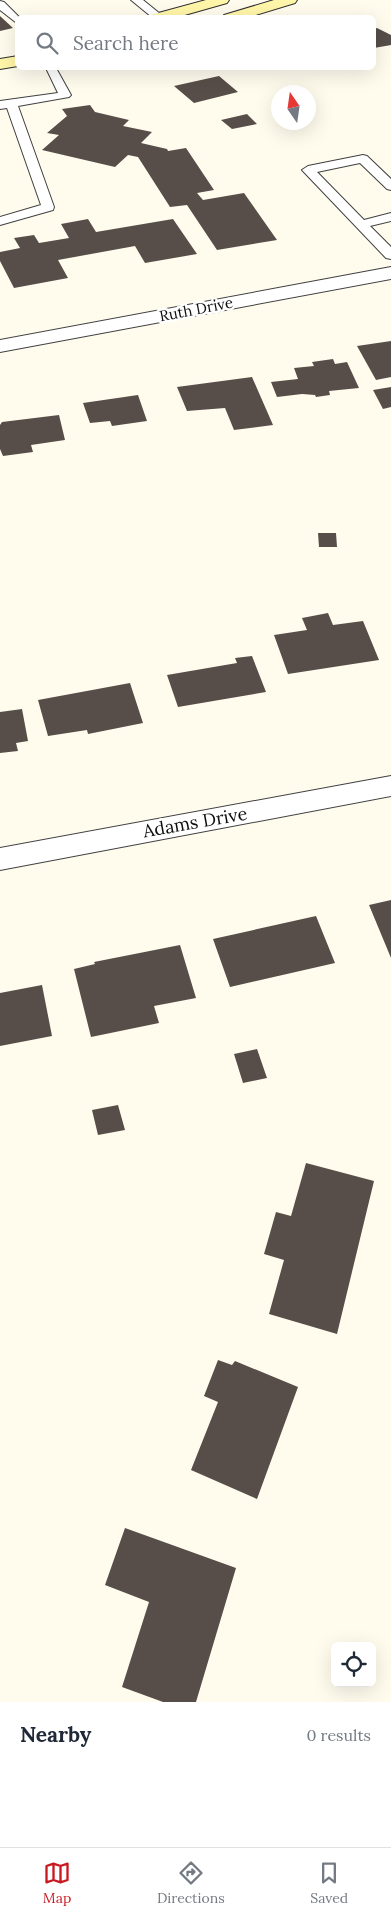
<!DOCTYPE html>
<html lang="en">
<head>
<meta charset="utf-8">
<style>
	body { margin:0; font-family:Lora,serif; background:#f2f2f3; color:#1f2937 }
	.controls { position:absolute; right:15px; bottom:15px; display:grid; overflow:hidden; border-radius:8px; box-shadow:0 5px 20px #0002 }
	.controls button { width:45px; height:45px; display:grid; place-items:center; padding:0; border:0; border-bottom:1px solid #e0e1e3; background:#fff; color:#1f2937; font:25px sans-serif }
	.compass { position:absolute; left:271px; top:85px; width:45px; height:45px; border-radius:50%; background:#fff; box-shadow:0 5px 20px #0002; rotate:347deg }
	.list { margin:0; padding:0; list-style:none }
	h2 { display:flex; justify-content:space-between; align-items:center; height:65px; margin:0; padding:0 20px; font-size:21px }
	h2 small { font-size:16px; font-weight:400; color:#747a83 }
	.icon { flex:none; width:28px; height:28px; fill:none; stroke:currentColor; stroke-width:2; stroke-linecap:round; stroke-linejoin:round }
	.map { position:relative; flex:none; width:391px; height:1702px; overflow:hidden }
	.search { position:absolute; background:#fff; box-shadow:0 5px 20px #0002; left:15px; right:15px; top:15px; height:55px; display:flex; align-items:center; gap:12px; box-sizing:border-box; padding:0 18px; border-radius:8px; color:#747a83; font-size:19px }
	.sheet { height:145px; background:#fff }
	nav { display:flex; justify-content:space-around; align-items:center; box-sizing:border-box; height:70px; border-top:1px solid #e0e1e3; background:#fff; font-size:14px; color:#747a83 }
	nav a { display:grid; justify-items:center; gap:2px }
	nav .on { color:#c91920 }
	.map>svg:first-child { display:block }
</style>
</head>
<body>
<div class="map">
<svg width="391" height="1702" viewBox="0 0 391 1702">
	<rect width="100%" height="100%" fill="#fffcee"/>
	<path fill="#574e49" d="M0,16L13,28L0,31Z
		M377,28L391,35V45L374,48V29Z
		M219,76L238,92L194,103L174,86Z
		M90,105L95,112L129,120L123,126L152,132L141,143L167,149L168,151L186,148L214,190L197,193L203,200L244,193L277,240L217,250L187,205L170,207L138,157L128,155L115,167L42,150L59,135L47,133L67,116L62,109Z
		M247,114L257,124L232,129L221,120Z
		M88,219L96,232L173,219L197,254L145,263L135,246L58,260L68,278L14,288L0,261V252L20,248L14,238L34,235L39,243L69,238L61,224Z
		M391,341V377L376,380L357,346Z
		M333,359L335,364L347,362L359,388L329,391L330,395L316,397L315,395L302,394L277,397L271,382L298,379L294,368L314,366L312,362Z
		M252,377L273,425L234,430L225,408L187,411L177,387Z
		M391,387V407L383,409L373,390Z
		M138,395L147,421L112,426L110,421L90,423L83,403Z
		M59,415L65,440L31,445L33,452L3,456L0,449V425L2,422Z
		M318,533H336L337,547H319Z
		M328,613L333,625L363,621L379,660L288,674L274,635L307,630L302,618Z
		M252,656L266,692L178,707L167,675L237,663L235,658Z
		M130,683L143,723L88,734L87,730L48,736L38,700Z
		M22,709L28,741L16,743L18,751L0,753V712Z
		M391,900V958L369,905Z
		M316,916L335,963L230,987L213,939Z
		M180,945L196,998L154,1006L159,1023L91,1037L74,969L95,964L94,962Z
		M42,985L52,1036L0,1046V993Z
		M257,1049L267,1078L243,1083L234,1054Z
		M118,1105L125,1130L98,1135L92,1110Z
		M306,1163L374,1181L337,1334L269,1314L284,1260L264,1254L276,1212L291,1216Z
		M218,1360L232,1365L235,1361L298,1387L257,1499L191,1470L218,1402L204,1396Z
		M125,1528L236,1568L196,1702H163L122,1687L149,1602L105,1585Z"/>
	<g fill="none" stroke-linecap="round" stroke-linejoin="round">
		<g stroke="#404040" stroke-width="2">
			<path id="lane" d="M131,0H143L164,17L153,18Z
				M0,1L4,2L20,18H18V24L0,10Z
				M46,68H56L71,95L69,97L18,106L54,207L53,210L0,225V217L41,205L7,108L0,109V101L58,93Z
				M363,155L367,156L391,179V190L387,189L360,163L317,172L364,220L391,213V221L370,226L391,247V259L386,258L302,170L308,166Z"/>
		</g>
		<g stroke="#404040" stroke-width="2">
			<path id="street" d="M391,267V279L0,352V340Z
				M391,776V796L0,870V848Z"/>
		</g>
		<g stroke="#2f2f2f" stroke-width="2">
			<path id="secondary" d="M206,0H229L227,3L174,18H149L151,15Z
				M274,0H297L295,3L246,18H222L224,15Z
				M18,56V66L0,69V59Z"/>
		</g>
		<use href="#lane" fill="#fff" fill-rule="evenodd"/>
		<use href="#street" fill="#fff" fill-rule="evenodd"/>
		<use href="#secondary" fill="#fff6a9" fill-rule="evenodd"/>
	</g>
	<g text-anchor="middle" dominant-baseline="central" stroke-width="5" stroke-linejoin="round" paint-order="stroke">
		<g font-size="15" fill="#0d0d0d" stroke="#fff">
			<text transform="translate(196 309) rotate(-11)">Ruth Drive</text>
		</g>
		<g font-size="18" fill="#0d0d0d" stroke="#fff">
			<text transform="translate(195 822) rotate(-10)">Adams Drive</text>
		</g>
	</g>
</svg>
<div class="controls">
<button><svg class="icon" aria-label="locate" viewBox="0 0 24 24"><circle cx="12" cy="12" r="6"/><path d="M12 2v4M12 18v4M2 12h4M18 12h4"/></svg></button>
</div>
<svg class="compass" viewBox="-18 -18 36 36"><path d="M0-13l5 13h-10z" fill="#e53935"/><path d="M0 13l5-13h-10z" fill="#747a83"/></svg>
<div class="search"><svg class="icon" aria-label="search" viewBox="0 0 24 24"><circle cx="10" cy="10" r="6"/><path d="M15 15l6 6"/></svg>Search here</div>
</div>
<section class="sheet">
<h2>Nearby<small>0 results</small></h2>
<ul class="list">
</ul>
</section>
<nav>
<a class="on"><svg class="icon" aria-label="map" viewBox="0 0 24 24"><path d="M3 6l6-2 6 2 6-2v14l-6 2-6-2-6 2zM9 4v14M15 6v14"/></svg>Map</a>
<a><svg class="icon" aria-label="directions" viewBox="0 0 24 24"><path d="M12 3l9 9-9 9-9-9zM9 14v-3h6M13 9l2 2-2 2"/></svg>Directions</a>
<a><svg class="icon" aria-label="saved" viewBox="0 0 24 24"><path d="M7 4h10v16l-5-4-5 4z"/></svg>Saved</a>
</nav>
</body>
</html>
